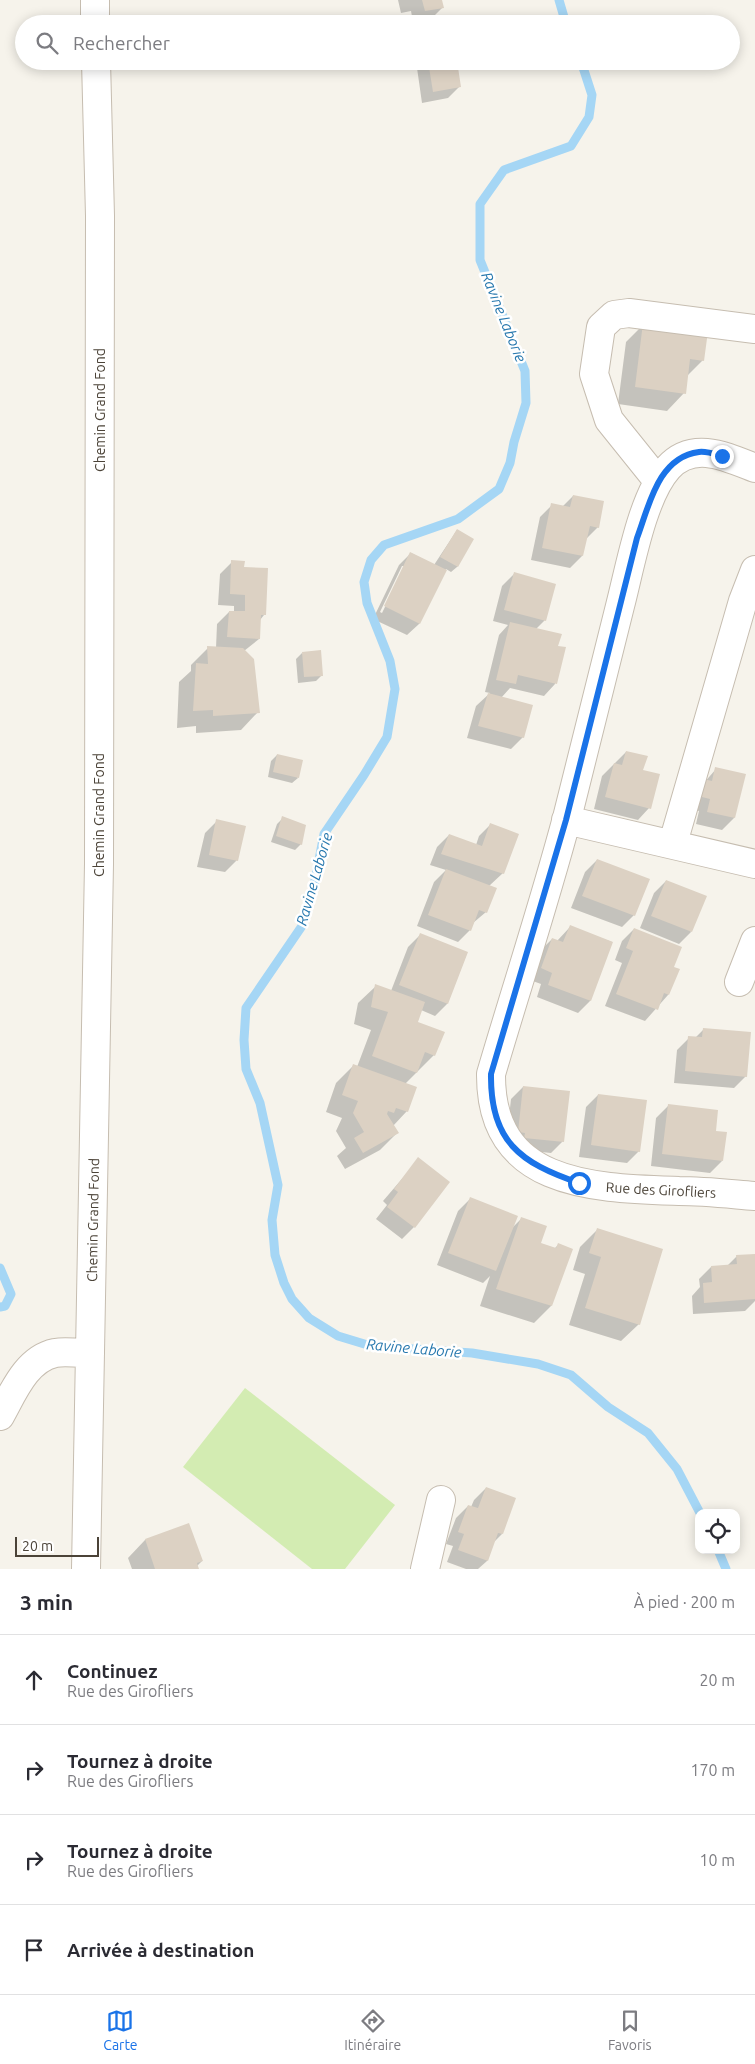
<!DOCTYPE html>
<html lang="fr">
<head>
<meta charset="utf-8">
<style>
	body { margin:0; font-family:Ubuntu,sans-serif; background:#f2f2f3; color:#2b2b33 }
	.controls { position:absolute; right:15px; bottom:15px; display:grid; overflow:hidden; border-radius:10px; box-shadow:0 2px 12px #0003 }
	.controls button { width:45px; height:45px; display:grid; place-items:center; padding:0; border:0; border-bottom:1px solid #e1e1e2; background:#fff; color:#2b2b33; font:25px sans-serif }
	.scale { position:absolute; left:15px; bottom:12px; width:84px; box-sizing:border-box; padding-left:5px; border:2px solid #4b4338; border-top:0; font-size:14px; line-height:18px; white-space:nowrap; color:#4b4338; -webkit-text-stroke:4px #fff; paint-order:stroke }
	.stop { position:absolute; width:15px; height:15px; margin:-11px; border:4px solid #1a73e8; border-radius:50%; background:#fff }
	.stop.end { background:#1a73e8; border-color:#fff; box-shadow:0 1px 5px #0008 }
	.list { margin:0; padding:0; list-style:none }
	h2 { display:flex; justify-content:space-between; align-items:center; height:65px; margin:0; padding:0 20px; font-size:21px }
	h2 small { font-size:16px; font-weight:400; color:#7c7c81 }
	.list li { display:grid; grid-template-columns:32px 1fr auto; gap:15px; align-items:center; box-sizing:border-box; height:90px; padding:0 20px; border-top:1px solid #e1e1e2 }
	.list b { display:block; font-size:19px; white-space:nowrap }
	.list p { margin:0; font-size:16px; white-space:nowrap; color:#7c7c81 }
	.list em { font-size:16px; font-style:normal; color:#7c7c81 }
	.icon { flex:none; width:28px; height:28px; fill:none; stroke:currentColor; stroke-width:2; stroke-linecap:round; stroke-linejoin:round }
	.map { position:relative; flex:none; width:755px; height:1569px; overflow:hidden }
	.search { position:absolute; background:#fff; box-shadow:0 2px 12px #0003; left:15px; right:15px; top:15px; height:55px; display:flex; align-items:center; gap:12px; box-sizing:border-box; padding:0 18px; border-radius:28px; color:#7c7c81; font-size:19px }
	.sheet { height:425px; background:#fff }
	nav { display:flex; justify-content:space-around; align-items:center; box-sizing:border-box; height:70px; border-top:1px solid #e1e1e2; background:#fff; font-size:14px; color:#7c7c81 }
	nav a { display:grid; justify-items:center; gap:2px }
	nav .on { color:#1a73e8 }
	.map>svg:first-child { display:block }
</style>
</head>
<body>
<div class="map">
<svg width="755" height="1569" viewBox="0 0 755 1569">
	<rect width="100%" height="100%" fill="#f6f3eb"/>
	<path fill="#d3ecb2" d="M245,1388L395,1505L345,1569H312L183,1467Z"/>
	<path fill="#0003" fill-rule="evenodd" d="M398,0H441L443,7L431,19L413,22L411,11L401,13Z
		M416,61H456L460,86L448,98L422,103Z
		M644,324L703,360L687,376L684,393L667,411L618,404L626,342Z
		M573,496L598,527L586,539L582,556L570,568L531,560L540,517L552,505L562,507Z
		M457,530L472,539L457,567L451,572L446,569L419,624L407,635L373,619L399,565L411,553L434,565ZM402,566H405L382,613L380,612Z
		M232,562L242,568L264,615L260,620L259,639L244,651L258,712L241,730L196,733V726L177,728L179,682L191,671V665L208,648H216L217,624L229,612H234V606L218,605L220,574Z
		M514,574L545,620L536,629L557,647L564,648L555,684L544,696L510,688L501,698L523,737L511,749L467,738L476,706L490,693L485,692L499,635L508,625L493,621L502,586Z
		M302,653L322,675L316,681L298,683L296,659Z
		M626,752L642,771L649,808L638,820L594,809L602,776Z
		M277,755L298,778L292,783L268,777L271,761Z
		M716,769L744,775L734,818L722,830L696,824L699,811L683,807Z
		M283,818L301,844L295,850L271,842L277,824Z
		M217,821L237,860L225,872L197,867L205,833Z
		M491,824L503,873L489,886L486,912L473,923L470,930L458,942L417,926L434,882L446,870L430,865L437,847L449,835L476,845L479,836Z
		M597,860L634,915L622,927L571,908L585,872Z
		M666,881L691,932L679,944L640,928L654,893Z
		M570,927L612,942L590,1001L578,1013L537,997L541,984L530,980L540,951L552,939L557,941Z
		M634,929L673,968L668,995L645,1021L605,1006L622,963L615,960L622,941Z
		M420,935L467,953L447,1004L435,1016L421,1010L417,1023L434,1055L405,1084L407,1111L393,1126L397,1133L380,1150L345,1169L337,1156L346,1148L336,1131L342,1118L326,1112L336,1083L353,1066L357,1067L371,1030L354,1024L358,1003L376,986L391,991L408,947Z
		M704,1029L746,1076L734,1088L674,1083L677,1050L689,1038H695Z
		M523,1087L563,1141L551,1153L513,1149L506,1144L511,1099Z
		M598,1095L639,1151L627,1163L579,1157L586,1107Z
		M668,1106L714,1132L722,1161L710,1173L651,1166L656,1118Z
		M419,1159L448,1182L414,1227L402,1239L376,1219L387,1205L383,1201Z
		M470,1199L512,1228L522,1218L540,1244L554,1249L558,1245L571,1249L551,1306L534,1323L480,1306L490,1276L483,1283L437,1265L458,1211Z
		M597,1230L639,1324L621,1341L569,1325L585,1274L573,1270L580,1247Z
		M737,1256L755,1264V1301L745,1311L693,1314L692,1296L700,1287L699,1279L711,1267L727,1266Z
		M486,1488L502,1534L494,1542L487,1561L478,1569H466L447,1562L453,1546L446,1544L456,1518L468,1506L471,1507L474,1500Z
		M188,1525L202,1561L197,1566L198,1569H132L128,1558L145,1540Z"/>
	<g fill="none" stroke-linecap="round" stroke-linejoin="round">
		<path stroke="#a5d6f5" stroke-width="9" d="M559,0L566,24
			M581,61L592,95L589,117L571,146L504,170L480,204V260L525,371L526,403L514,442L510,463L499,489L458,519L384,545L371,560L364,582L367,603L390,661L395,689L387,737L364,775L324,834L314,885L302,926L246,1008L244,1040L246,1069L260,1103L278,1185L272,1220L275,1255L284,1283L292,1299L309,1318L338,1336L371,1346L472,1353L538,1364L571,1375L608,1407L648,1433L677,1469L700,1513
			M0,1268L11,1294L5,1306L0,1307
			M718,1550L726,1569"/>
	</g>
	<path fill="#dcd1c3" d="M422,0H442L444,8L425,11Z
		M428,61H457L461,87L433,92Z
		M643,323L708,331L704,361L690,359L686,394L635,387Z
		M573,495L604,501L599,528L590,526L583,556L542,548L551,503L570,507Z
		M457,529L474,539L458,567L440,557Z
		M410,552L447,570L420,624L384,606Z
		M231,560L245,561L244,567L268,568L266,615H261L260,639L227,637L229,611H245V595L230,594Z
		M514,572L556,584L546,621L504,610Z
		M510,622L562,634L558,646L566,647L557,684L518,675L516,684L496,680Z
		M207,646L243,648L254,659L260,713L213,716V710L193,711L196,663L208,664Z
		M321,650L323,676L304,677L302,652Z
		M488,693L533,705L524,738L478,726Z
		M626,751L648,756L643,770L660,774L651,809L605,797L614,763L622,765Z
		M277,754L303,760L299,778L273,772Z
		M715,767L746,774L735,818L707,812L710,799L694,795L699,778L712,781Z
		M282,816L306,825L302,845L276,836Z
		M216,819L246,826L238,861L209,855Z
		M490,823L519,834L504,874L441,854L449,834L482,846Z
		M597,859L650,879L635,916L582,896Z
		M446,869L497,888L487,913L479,910L471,931L428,915Z
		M666,880L707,896L692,932L651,916Z
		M570,925L613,942L591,1001L548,985L552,973L541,968L552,938L563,942Z
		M634,928L682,947L674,967L680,969L669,995L664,993L658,1010L616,994L633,951L626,948Z
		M420,933L468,952L448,1004L399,985Z
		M375,984L425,1002L418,1022L445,1032L435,1056L425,1052L417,1073L372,1056L388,1012L371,1007Z
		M703,1028L751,1032L747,1077L685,1071L688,1036L702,1037Z
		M353,1064L417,1087L408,1112L396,1108L394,1113L388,1111L387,1114L399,1133L363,1153L354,1138L364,1132L353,1113L358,1101L342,1095Z
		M523,1086L570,1091L564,1142L524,1138L525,1133L518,1132Z
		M598,1094L647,1100L640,1152L591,1145Z
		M668,1104L718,1110L716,1131L727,1132L723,1161L662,1154Z
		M418,1157L450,1182L415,1228L387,1207L398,1192L394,1189Z
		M470,1197L518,1216L496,1271L448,1253Z
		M521,1217L547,1226L541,1243L556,1248L558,1243L573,1249L552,1306L496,1289Z
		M597,1228L663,1249L640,1325L585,1308L601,1257L589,1253Z
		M755,1254V1299L704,1303L703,1283L712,1282L711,1266L737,1264L736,1255Z
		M486,1487L516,1498L503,1534L498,1533L488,1561L458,1550L464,1534L458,1532L468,1505L478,1508Z
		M189,1523L203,1561L197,1563L199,1569H155L145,1539Z"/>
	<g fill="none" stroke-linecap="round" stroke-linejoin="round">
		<g stroke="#c6bdb0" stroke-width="30">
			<path id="minor" d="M95,0V24
				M755,468C727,457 693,440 668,468C642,497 630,568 620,606C602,676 585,747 567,818C544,904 516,989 491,1074C490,1187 594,1188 679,1191C704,1191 730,1194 755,1196
				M658,481L609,420L594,374L601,327L614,315L629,313L755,329
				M566,820L755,864
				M673,843L743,601L755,570
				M739,982L755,941
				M0,1416C13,1393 26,1359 55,1353C66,1351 79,1353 90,1354
				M86,1569L99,864L100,216L96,61
				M425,1569L441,1500"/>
		</g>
		<use href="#minor" stroke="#fff" stroke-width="28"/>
	</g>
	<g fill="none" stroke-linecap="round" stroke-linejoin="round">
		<path stroke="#1a73e8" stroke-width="6" d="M579,1183C520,1163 490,1141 491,1074L566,820L637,538C649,506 658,457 699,452C706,451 715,454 722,456"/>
	</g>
	<g text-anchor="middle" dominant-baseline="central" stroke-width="5" stroke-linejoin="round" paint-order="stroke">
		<g font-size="14" fill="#4b4338" stroke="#fff">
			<text transform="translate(100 410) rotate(-90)">Chemin Grand Fond</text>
			<text transform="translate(99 815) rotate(-90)">Chemin Grand Fond</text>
			<text transform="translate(661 1190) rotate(3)">Rue des Girofliers</text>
			<text transform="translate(93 1220) rotate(-89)">Chemin Grand Fond</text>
		</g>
		<g font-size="15" font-style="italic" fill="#2778ae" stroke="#fff">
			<text transform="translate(504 317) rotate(68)">Ravine Laborie</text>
			<text transform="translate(314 879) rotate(-74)">Ravine Laborie</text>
			<text transform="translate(414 1348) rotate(5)">Ravine Laborie</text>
		</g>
	</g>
</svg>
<div class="controls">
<button><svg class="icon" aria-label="locate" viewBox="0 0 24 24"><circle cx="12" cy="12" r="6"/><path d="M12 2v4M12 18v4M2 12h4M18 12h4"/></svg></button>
</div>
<div class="scale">20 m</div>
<div class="stop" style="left:579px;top:1183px"></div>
<div class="stop end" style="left:722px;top:456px"></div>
<div class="search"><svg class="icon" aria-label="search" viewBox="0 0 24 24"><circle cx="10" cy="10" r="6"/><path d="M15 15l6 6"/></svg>Rechercher</div>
</div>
<section class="sheet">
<h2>3 min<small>À pied · 200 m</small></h2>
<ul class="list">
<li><svg class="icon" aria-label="ahead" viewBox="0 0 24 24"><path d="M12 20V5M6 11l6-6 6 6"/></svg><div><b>Continuez</b><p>Rue des Girofliers</p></div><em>20 m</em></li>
<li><svg class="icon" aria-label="right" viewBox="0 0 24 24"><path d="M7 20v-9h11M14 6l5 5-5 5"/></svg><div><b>Tournez à droite</b><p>Rue des Girofliers</p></div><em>170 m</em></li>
<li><svg class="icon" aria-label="right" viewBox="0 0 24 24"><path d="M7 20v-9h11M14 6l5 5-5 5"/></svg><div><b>Tournez à droite</b><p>Rue des Girofliers</p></div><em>10 m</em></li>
<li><svg class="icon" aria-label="arrive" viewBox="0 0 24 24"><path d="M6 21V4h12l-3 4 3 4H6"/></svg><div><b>Arrivée à destination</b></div></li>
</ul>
</section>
<nav>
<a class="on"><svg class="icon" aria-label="map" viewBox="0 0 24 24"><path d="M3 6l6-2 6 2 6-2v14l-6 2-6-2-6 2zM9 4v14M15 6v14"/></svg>Carte</a>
<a><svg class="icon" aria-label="directions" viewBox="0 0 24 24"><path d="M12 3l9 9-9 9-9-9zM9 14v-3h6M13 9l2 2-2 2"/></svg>Itinéraire</a>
<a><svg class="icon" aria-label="saved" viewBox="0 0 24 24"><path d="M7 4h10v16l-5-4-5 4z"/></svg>Favoris</a>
</nav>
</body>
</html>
